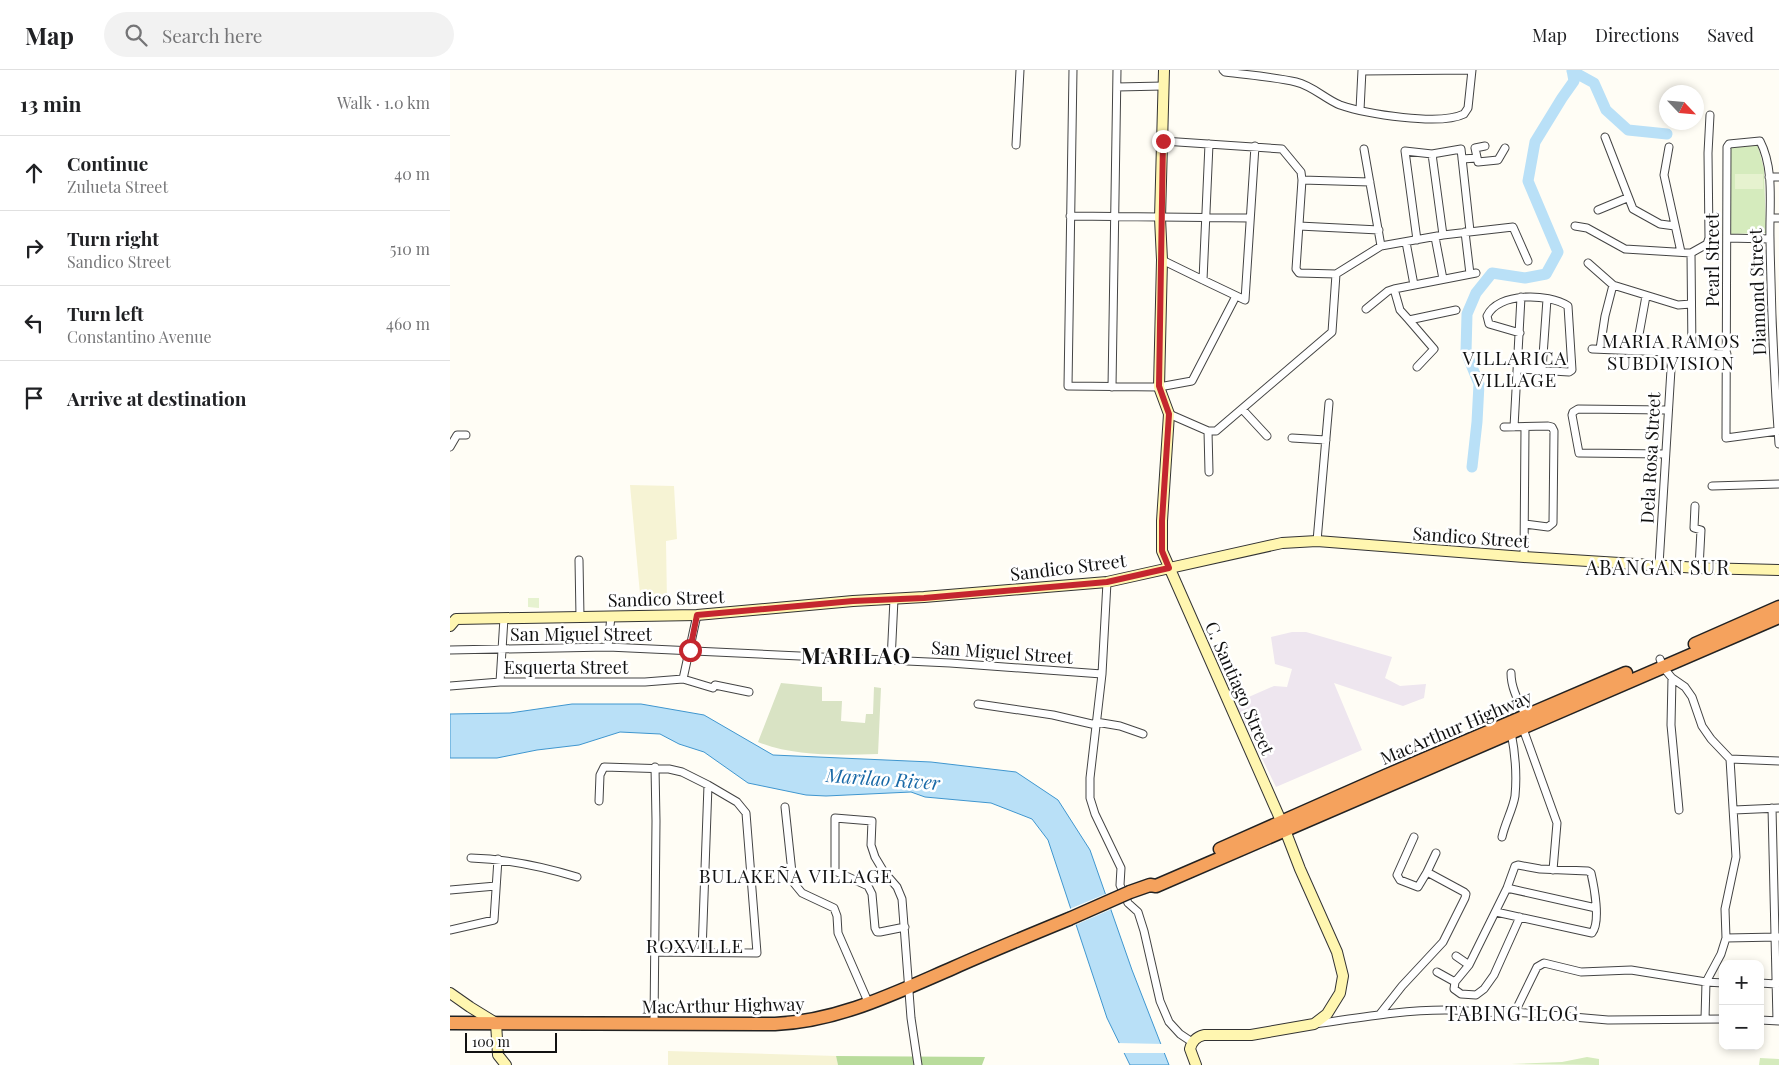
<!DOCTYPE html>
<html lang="en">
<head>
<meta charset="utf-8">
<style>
	body { margin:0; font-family:"Playfair Display",serif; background:#f2f2f2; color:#202124 }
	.controls { position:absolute; right:15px; bottom:15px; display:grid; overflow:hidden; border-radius:10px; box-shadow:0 2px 8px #0003 }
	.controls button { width:45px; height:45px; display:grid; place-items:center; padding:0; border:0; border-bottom:1px solid #e0e0e0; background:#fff; color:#202124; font:25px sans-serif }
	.compass { position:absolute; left:1209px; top:15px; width:45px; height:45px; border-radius:50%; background:#fff; box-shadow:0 2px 8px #0003; rotate:116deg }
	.scale { position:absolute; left:15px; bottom:12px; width:92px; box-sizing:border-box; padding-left:5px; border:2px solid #111; border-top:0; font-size:14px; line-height:18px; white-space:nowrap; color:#111; -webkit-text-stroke:4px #fff; paint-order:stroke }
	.stop { position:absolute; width:15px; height:15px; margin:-11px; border:4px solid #c4262e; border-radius:50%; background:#fff }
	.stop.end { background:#c4262e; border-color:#fff; box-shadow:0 1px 5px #0008 }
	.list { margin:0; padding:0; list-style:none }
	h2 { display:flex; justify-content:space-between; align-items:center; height:65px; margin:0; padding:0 20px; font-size:21px }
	h2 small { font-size:16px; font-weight:400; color:#757577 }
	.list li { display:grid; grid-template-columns:32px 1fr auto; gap:15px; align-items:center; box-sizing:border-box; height:75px; padding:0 20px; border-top:1px solid #e0e0e0 }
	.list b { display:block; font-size:19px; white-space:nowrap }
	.list p { margin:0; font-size:16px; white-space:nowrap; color:#757577 }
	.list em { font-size:16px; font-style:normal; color:#757577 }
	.icon { flex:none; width:28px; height:28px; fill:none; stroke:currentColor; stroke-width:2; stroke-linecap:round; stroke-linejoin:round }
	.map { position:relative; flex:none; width:1329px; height:995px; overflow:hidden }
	header { display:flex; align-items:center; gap:30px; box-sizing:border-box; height:70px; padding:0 25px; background:#fff; border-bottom:1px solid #e0e0e0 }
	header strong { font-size:24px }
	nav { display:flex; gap:28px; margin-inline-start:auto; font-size:18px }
	.search { width:350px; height:45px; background:#f2f2f2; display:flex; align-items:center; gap:12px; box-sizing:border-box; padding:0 18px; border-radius:28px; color:#757577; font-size:19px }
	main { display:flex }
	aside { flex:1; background:#fff }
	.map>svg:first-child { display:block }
</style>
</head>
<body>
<header>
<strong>Map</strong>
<div class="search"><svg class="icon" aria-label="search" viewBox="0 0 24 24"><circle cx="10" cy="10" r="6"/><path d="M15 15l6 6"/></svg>Search here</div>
<nav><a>Map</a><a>Directions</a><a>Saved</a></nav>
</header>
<main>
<aside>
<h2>13 min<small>Walk · 1.0 km</small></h2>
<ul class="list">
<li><svg class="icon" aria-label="ahead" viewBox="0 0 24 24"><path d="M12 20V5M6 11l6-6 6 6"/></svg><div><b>Continue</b><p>Zulueta Street</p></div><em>40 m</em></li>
<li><svg class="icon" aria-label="right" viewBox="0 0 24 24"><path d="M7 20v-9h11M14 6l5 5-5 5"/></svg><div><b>Turn right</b><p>Sandico Street</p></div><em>510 m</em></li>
<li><svg class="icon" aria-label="left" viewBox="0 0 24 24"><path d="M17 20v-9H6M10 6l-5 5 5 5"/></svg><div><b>Turn left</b><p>Constantino Avenue</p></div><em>460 m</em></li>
<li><svg class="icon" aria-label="arrive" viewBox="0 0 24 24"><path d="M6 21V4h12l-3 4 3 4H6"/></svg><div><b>Arrive at destination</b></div></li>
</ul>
</aside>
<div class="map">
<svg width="1329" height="995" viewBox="0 0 1329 995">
	<rect width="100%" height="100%" fill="#fffdf5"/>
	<path fill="#eee6ef" d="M842,562H856L942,587L935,608L950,616L976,614L974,628L953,636L884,613L912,680L826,717L785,633L824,616L837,617L842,599L825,594L821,567Z"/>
	<path fill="#f6f3d4" d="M180,415L224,416L227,469L216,471L217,532L191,535Z
		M218,981L386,986L388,995H218Z"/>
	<path fill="#d5ebbd" d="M1307,72L1314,99L1316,163L1280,164L1279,76Z
		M1137,987L1149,989V995L1061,994L1112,992Z
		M1310,988L1329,989V995H1309Z"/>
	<path fill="#b9dc9c" d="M386,986L535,987L532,995H388Z"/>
	<path fill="#d9e3c4" d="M331,613L372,617V631H392L391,651L415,653L416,644H423L424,617L431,618L428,684C388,685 346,687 308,672Z"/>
	<path fill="#e6f2cf" d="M1285,104H1313V119H1285Z
		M78,528H89V538L78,537Z"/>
	<path fill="#b9e0f7" stroke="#3f96cf" d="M122,634H191L254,645L323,685L481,692L566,702L608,730L640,780L682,900L719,995H680L657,948L598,770L582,749L541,733L475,727L461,722L376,726L356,725L298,713L254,682L229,674L210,664L170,662L129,675L87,680L47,688H0V644L60,643Z"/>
	<path fill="#fffdf5" d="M658,823L664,838L623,856L617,840Z
		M666,973L714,974L717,983H670Z"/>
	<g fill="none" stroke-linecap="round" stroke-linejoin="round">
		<path stroke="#b9e0f7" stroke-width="11" d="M1122,1L1144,13L1156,40L1178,60L1217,64
			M1022,397L1027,352L1029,314L1016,282L1017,244L1026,223L1042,203L1075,208L1096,204L1108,182L1078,111L1085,72L1112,28L1124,11L1122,0"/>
		<g stroke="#444" stroke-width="9">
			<path id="street" d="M623,0L618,316L709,317L742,311L786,226
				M773,0L775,2C797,5 825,7 846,12C863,16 875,29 890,35C916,44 990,56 1014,44L1018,38L1022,0
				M912,1L1022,0
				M667,17L713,16
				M910,40L912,0
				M1155,67L1183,139L1210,154L1225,156
				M713,71L832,79L851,102L852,110L846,199L849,203L886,204L931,176L993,165L1063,157L1078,191
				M759,74L753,210L795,230L805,76
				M566,75L570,0
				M1035,76L1025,78L1028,92L1048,90L1055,78
				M1219,77L1214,105L1231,182
				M914,79L931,176
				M982,84L993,165
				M1012,89L1027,88
				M1319,107H1329
				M852,110L920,112
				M1148,140L1177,128
				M620,146L800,148
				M1320,148H1329
				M849,156L929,160
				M1125,156L1137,158L1175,179L1241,183
				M1015,162L1020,204
				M985,167L993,209
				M1277,168L1320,169
				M967,170L955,81L982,84L1011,79L1020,161
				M956,172L964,215
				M712,190L753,210
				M1138,193L1163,215L1228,235L1241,234
				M916,239L938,221L944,219
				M1006,240L959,250L950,240L944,219L1026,203
				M959,250L984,279L967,297
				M1142,279L1242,283L1241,183L1257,174L1259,168L1258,83L1260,45
				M1150,279L1155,246L1163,215
				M1186,281L1196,226
				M1242,283L1277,284
				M1069,299L1119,302L1122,300L1118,236C1098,223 1048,222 1037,246L1039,254L1070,263
				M1092,300L1097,229
				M662,317L667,0
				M792,339L817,366
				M719,344L758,361
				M1054,357L1098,356L1102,357L1104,361L1103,453L1098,457L1075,454
				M1064,357L1071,227
				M1328,361L1276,368L1277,77L1279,74L1310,71C1325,100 1319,137 1320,169C1321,237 1324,306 1329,374
				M842,368L876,370
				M0,377L7,365H16
				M1215,384L1129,383L1122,345L1123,342L1128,339L1217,340
				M759,402L758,361H766L882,262L886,204
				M1262,416L1329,414
				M1245,436L1244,458L1251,460L1249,498
				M867,471L879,333
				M1074,487L1075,357
				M129,490L130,547
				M1209,495L1222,283
				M657,512L652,604L640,708V728L645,744L671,798L670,815L678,833L688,842L694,861L710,931L719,952L730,964L742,972
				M158,577L161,546
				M0,580L158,577L500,593L652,604
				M1210,589L1213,597L1222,608L1235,617L1242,627L1252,656L1261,669L1280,689L1286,787L1275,839L1276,868L1271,884L1256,912L1255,949
				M441,591L444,529
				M1061,603C1061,619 1069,632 1076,646
				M1222,608L1221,655L1229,740
				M233,609L247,545
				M50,612L54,548
				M0,616L50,612H195L233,609L263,618L265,615L299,622
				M528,634L603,645L646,655
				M646,652L670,656L693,664
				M1072,656L1107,753L1103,800
				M1280,689L1329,691
				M149,731L150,705L154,697L219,699L232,702L258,715
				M335,737L343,812L352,823L384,838L387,846L388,863L419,934
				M1322,738L1327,951
				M1284,740L1329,738
				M964,767L947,805L950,810L968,817L977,802L986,783
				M1052,767C1055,753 1063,739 1065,726C1067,705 1065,682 1061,662
				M21,788C59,789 91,796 127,807
				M1057,818L1146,838
				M0,820L46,816
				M455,857L430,862H427L425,858L422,824L418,816L385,801V748L422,751L421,775L425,787L434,802L447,817L452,829L461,948L468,995
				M0,860L44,850L48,789
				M1276,868L1328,867
				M205,882L307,883L296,743L287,732L258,715L252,882
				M1006,886L1019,895
				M987,902L1005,912
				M1005,912L1019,895L1057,818L1065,796L1068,795L1090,799L1138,801L1141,803C1144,816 1151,852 1142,863L1046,842
				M1005,912L1004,919L1011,924L1026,925L1034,919L1044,905L1070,847
				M1310,913L1326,914
				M1065,942L1087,897L1094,893L1131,902L1181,900L1256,912L1273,913
				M930,944L952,916L993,872L1015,828L1016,824L1014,822L977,802
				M1310,950L1329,951
				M204,954L206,751L205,697
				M865,954C908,948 951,940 995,940C1018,940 1041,944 1065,942L1158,950L1273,949"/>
		</g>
		<g stroke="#333" stroke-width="12">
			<path id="secondary" d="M714,0L710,148L712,190L709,317L719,344L712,451V481L835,760L850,799L887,882L893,906L890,923L877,944L864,954L801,965H754C746,967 742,971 740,979L746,995
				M0,556L6,549L247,545L403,531L474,527L657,512L832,473L867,471L1074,487L1249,498L1329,500
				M0,923L20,937L46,953L48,985L56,995"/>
		</g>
		<g stroke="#222" stroke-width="15">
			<path id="highway" d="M1245,574L1329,537
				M770,779L935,706L1176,603
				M680,822L700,815L706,816L1329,547
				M0,953L325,954C389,951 445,923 503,898C541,881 580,865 619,849"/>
		</g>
		<use href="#street" stroke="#fff" stroke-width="7"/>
		<use href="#secondary" stroke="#fff6b0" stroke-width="10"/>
		<use href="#highway" stroke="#f5a25d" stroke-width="12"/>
		<g stroke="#222" stroke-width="15" stroke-linecap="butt">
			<path id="highway-bridge" d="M619,849L680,822"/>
		</g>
		<use href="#highway-bridge" stroke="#f5a25d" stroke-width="12"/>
	</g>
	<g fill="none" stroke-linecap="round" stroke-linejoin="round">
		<path stroke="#c4262e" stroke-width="6" d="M240,580L247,545L403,531L474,528L657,512L719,498L712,481V451L719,344L709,316L713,71"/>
	</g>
	<g text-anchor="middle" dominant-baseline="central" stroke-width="5" stroke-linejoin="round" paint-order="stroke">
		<g font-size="18" fill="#111" stroke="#fff">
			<text transform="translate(1262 190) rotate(-90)">Pearl Street</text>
			<text transform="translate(1307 222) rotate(-92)">Diamond Street</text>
			<text transform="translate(1200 388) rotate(-87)">Dela Rosa Street</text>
			<text transform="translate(1021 467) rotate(4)">Sandico Street</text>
			<text transform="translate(618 497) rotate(-7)">Sandico Street</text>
			<text transform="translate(216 528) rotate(-2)">Sandico Street</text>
			<text x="131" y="564">San Miguel Street</text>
			<text transform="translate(552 582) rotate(4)">San Miguel Street</text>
			<text x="116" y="597">Esquerta Street</text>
			<text transform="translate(790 618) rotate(66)">C. Santiago Street</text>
			<text transform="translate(1006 657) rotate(-23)">MacArthur Highway</text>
			<text transform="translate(273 935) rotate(-1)">MacArthur Highway</text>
		</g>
		<g font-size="19" letter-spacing="1" fill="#111" stroke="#fff">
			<text x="1221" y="270">MARIA RAMOS<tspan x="1221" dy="22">SUBDIVISION</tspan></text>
			<text x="1065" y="287">VILLARICA<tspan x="1065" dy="22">VILLAGE</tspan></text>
			<text x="346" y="805">BULAKEÑA VILLAGE</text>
			<text x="245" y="875">ROXVILLE</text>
		</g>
		<g font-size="19" font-style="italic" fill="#1768a6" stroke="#fff">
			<text transform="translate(433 708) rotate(4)">Marilao River</text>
		</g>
		<g font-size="20" letter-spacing="1" fill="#111" stroke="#fff">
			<text x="1208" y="496">ABANGAN SUR</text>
			<text x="1062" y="942">TABING ILOG</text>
		</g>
		<g font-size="22" font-weight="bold" letter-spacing="1" fill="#111" stroke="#fff">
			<text x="406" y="585">MARILAO</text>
		</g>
	</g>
</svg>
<div class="controls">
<button>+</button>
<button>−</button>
</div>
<svg class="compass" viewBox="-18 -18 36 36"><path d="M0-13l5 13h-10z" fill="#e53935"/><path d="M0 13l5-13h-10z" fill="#757577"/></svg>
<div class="scale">100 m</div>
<div class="stop" style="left:240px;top:580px"></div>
<div class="stop end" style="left:713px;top:71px"></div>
</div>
</main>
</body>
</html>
